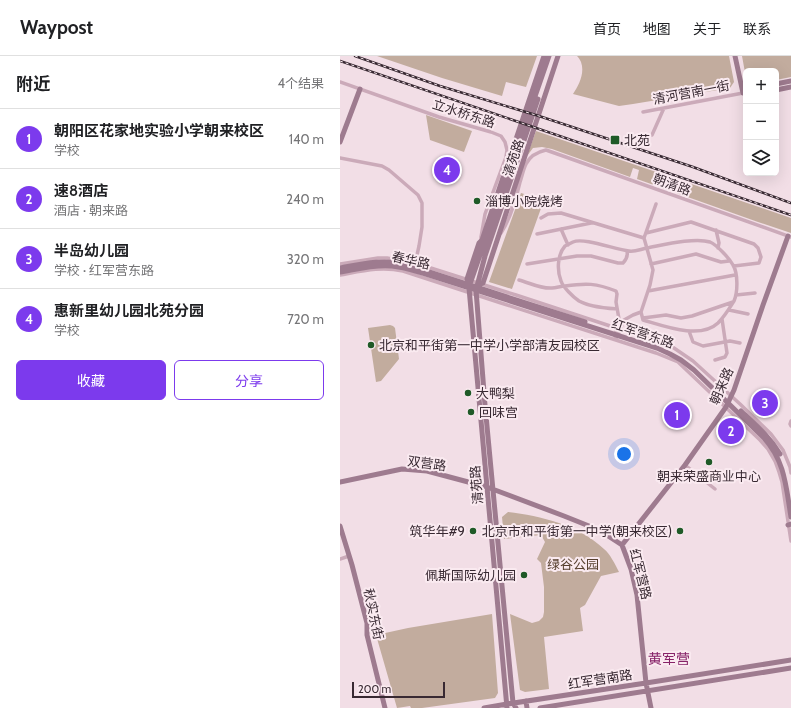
<!DOCTYPE html>
<html lang="zh">
<head>
<meta charset="utf-8">
<style>
	body { margin:0; font-family:Cabin,"Noto Sans SC",sans-serif; background:#f2f2f2; color:#202124 }
	.controls { position:absolute; right:12px; top:12px; display:grid; overflow:hidden; border-radius:6px; box-shadow:0 4px 16px #0002 }
	.controls button { width:36px; height:36px; display:grid; place-items:center; padding:0; border:0; border-bottom:1px solid #e0e0e0; background:#fff; color:#202124; font:20px sans-serif }
	.scale { position:absolute; left:12px; bottom:10px; width:93px; box-sizing:border-box; padding-left:4px; border:2px solid #382932; border-top:0; font-size:11px; line-height:14px; white-space:nowrap; color:#382932; -webkit-text-stroke:3px #faeaf0; paint-order:stroke }
	.you { position:absolute; left:284px; top:398px; width:14px; height:14px; margin:-10px; border:3px solid #fff; border-radius:50%; background:#1a73e8; box-shadow:0 0 0 6px #1a73e833 }
	.badge { display:grid; place-items:center; width:26px; height:26px; border-radius:50%; background:#7c3aed; color:#fff; font-size:13px; font-weight:700 }
	.pin { position:absolute; translate:-50% -50%; border:2px solid #fff; box-shadow:0 1px 4px #0006 }
	.list { margin:0; padding:0; list-style:none }
	h2 { display:flex; justify-content:space-between; align-items:center; height:52px; margin:0; padding:0 16px; font-size:17px }
	h2 small { font-size:13px; font-weight:400; color:#757577 }
	.list li { display:grid; grid-template-columns:26px 1fr auto; gap:12px; align-items:center; box-sizing:border-box; height:60px; padding:0 16px; border-top:1px solid #e0e0e0 }
	.list b { display:block; font-size:15px; white-space:nowrap }
	.list p { margin:0; font-size:13px; white-space:nowrap; color:#757577 }
	.list em { font-size:13px; font-style:normal; color:#757577 }
	.actions { display:flex; gap:8px; padding:12px 16px }
	.actions a { flex:1; padding:9px 0; border:1px solid #7c3aed; border-radius:6px; text-align:center; font-size:14px; color:#7c3aed }
	.actions .main { background:#7c3aed; color:#fff }
	.icon { flex:none; width:22px; height:22px; fill:none; stroke:currentColor; stroke-width:2; stroke-linecap:round; stroke-linejoin:round }
	.map { position:relative; flex:none; width:451px; height:652px; overflow:hidden }
	header { display:flex; align-items:center; gap:24px; box-sizing:border-box; height:56px; padding:0 20px; background:#fff; border-bottom:1px solid #e0e0e0 }
	header strong { font-size:19px }
	nav { display:flex; gap:22px; margin-inline-start:auto; font-size:14px }
	main { display:flex }
	aside { flex:1; background:#fff }
	.map>svg:first-child { display:block }
</style>
</head>
<body>
<header>
<strong>Waypost</strong>
<nav><a>首页</a><a>地图</a><a>关于</a><a>联系</a></nav>
</header>
<main>
<aside>
<h2>附近<small>4个结果</small></h2>
<ul class="list">
<li><span class="badge">1</span><div><b>朝阳区花家地实验小学朝来校区</b><p>学校</p></div><em>140 m</em></li>
<li><span class="badge">2</span><div><b>速8酒店</b><p>酒店 · 朝来路</p></div><em>240 m</em></li>
<li><span class="badge">3</span><div><b>半岛幼儿园</b><p>学校 · 红军营东路</p></div><em>320 m</em></li>
<li><span class="badge">4</span><div><b>惠新里幼儿园北苑分园</b><p>学校</p></div><em>720 m</em></li>
</ul>
<div class="actions"><a class="main">收藏</a><a>分享</a></div>
</aside>
<div class="map">
<svg width="451" height="652" viewBox="0 0 451 652">
	<rect width="100%" height="100%" fill="#f2dee6"/>
	<path fill="#c2ac9e" d="M37,0H197L186,31L166,26L162,40L102,22Z
		M237,0H389L394,26L390,32L293,48L279,50L233,38C239,29 245,17 241,6C240,4 239,2 237,0Z
		M402,0H451V21L436,24V15H406V22Z
		M86,59L132,75L124,96L90,84Z
		M196,75L451,162V177L418,166L297,123L299,114L293,112L290,121L212,93L202,91L193,92L187,100Z
		M181,137L204,144L172,233L149,226Z
		M50,269L53,270L55,272L59,303L41,325L36,326L28,272Z
		M168,456C201,460 239,469 264,493C270,498 275,508 279,516L261,520L245,549L240,552L243,575L204,581L209,633L185,636L180,634L170,558L192,567L199,565L203,561L204,556V531L201,507L197,503L205,486L201,479L164,483L162,461Z
		M152,558L158,637L155,642L82,652H71L70,650L57,652L36,579L68,572Z"/>
	<g fill="none" stroke-linecap="round" stroke-linejoin="round">
		<path stroke="#cbaab9" stroke-width="3.5" d="M0,26L99,61L151,76L161,80L165,86L167,94L166,101L145,158L141,181V183
			M303,56L403,37
			M312,79L324,52
			M0,102L42,110L49,114L78,139L82,147V171L79,190L75,208
			M201,162L208,158L221,157L304,182
			M221,173L228,189
			M376,174L379,187L378,192
			M161,177C171,162 176,143 180,126C182,121 183,114 186,108C190,100 197,96 206,94L451,181
			M306,177L351,166L414,188L418,192L421,201L419,207L394,210
			M197,178L251,167
			M0,208L38,202H47L75,207L176,239L331,290L353,305L400,348L431,378L443,394L450,411L451,417
			M187,208L237,200H251L278,207H283C287,203 288,200 287,195
			M311,208L356,198L381,206L389,205
			M0,219C22,215 41,210 63,215L161,247L316,297L338,306L420,384L428,393L435,405L439,416L442,426L451,485
			M179,224C190,227 201,233 212,232C216,232 221,230 225,230C246,227 256,227 276,235L277,238L276,246L279,263L275,280
			M308,235L395,219
			M396,239L415,237
			M277,253C265,252 250,251 239,245C233,241 223,231 221,225C217,215 217,199 225,190C227,189 231,187 233,186C244,181 276,194 289,195C295,196 301,193 307,192C323,189 355,181 370,186C377,189 389,202 393,209C398,217 398,236 394,245C389,253 385,260 378,267C360,284 324,270 303,264L301,256
			M389,254L408,258
			M303,262L326,259L341,262L352,260L393,246
			M349,275L353,286L363,290L390,285L400,287
			M277,281L284,264L293,259L301,256L310,229L313,214L304,182L316,148
			M375,304L385,301L387,297L382,263
			M451,365L450,368L451,370
			M345,409L375,433
			M0,503L9,500"/>
		<path stroke="#9e7b8f" stroke-width="5" d="M395,0L403,37
			M436,28L451,25
			M436,34L451,31
			M0,86L20,33
			M0,212C22,208 42,203 64,208L245,266
			M0,216C17,213 35,208 52,210C64,211 75,215 86,218L317,292L330,298L341,304L354,314L424,382C445,405 446,431 451,461
			M130,228L127,223L139,187L142,184L204,0
			M136,230L143,227L218,0
			M401,355C416,369 430,381 440,398
			M0,426L62,413L87,415L147,431L224,460L259,474L282,489L291,513L297,539L306,627L311,652
			M448,469L451,468
			M0,470L12,509L27,567V579L45,652
			M282,489L345,409L386,351L394,334L423,249L448,180
			M186,645L187,652
			M144,652L167,648L306,627L451,604
			M167,652L129,232L130,228L209,0
			M176,652L173,647L145,349L136,234L145,200L198,43
			M200,652L451,612"/>
		<g stroke="#382932" stroke-width="2.5">
			<path id="rail" d="M15,0L100,30L199,60L353,111L451,147
				M0,5L451,159"/>
		</g>
		<use href="#rail" stroke="#faeaf0" stroke-width="1" stroke-dasharray="3" stroke-linecap="butt"/>
	</g>
	<g fill="#1f5a27" stroke="#faeaf0" stroke-width="1.5">
		<rect x="270" y="79" width="10" height="10" rx="2"/>
		<circle cx="137" cy="145" r="4"/>
		<circle cx="31" cy="289" r="4"/>
		<circle cx="128" cy="337" r="4"/>
		<circle cx="131" cy="356" r="4"/>
		<circle cx="369" cy="406" r="4"/>
		<circle cx="133" cy="475" r="4"/>
		<circle cx="340" cy="475" r="4"/>
		<circle cx="184" cy="519" r="4"/>
	</g>
	<g text-anchor="middle" dominant-baseline="central" stroke-width="4" stroke-linejoin="round" paint-order="stroke">
		<g font-size="13" fill="#382932" stroke="#faeaf0">
			<text transform="translate(351 36) rotate(-11)">清河营南一街</text>
			<text transform="translate(124 57) rotate(18)">立水桥东路</text>
			<text transform="translate(173 102) rotate(-71)">清苑路</text>
			<text transform="translate(332 128) rotate(20)">朝清路</text>
			<text transform="translate(71 204) rotate(13)">春华路</text>
			<text transform="translate(303 277) rotate(19)">红军营东路</text>
			<text transform="translate(381 330) rotate(-66)">朝来路</text>
			<text transform="translate(87 407) rotate(8)">双营路</text>
			<text transform="translate(136 429) rotate(-95)">清苑路</text>
			<text transform="translate(301 518) rotate(76)">红军营路</text>
			<text transform="translate(34 558) rotate(78)">秋实东街</text>
			<text transform="translate(260 623) rotate(-9)">红军营南路</text>
		</g>
		<g font-size="13" fill="#382932" stroke="#faeaf0" text-anchor="start">
			<text x="284" y="84">北苑</text>
			<text x="145" y="145">淄博小院烧烤</text>
			<text x="39" y="289">北京和平街第一中学小学部清友园校区</text>
			<text x="136" y="337">大鸭梨</text>
			<text x="139" y="356">回味宫</text>
			<text x="369" y="420" text-anchor="middle">朝来荣盛商业中心</text>
			<text x="125" y="475" text-anchor="end">筑华年#9</text>
			<text x="332" y="475" text-anchor="end">北京市和平街第一中学(朝来校区)</text>
			<text x="176" y="519" text-anchor="end">佩斯国际幼儿园</text>
		</g>
		<g font-size="13" fill="#563f2d" stroke="#faeaf0">
			<text x="233" y="508">绿谷公园</text>
		</g>
		<g font-size="14" fill="#872368" stroke="#faeaf0">
			<text x="329" y="603">黄军营</text>
		</g>
	</g>
</svg>
<div class="controls">
<button>+</button>
<button>−</button>
<button><svg class="icon" aria-label="layers" viewBox="0 0 24 24"><path d="M12 4l9 5-9 5-9-5zM3 14l9 5 9-5"/></svg></button>
</div>
<div class="scale">200 m</div>
<div class="you"></div>
<div class="pin badge" style="left:337px;top:359px">1</div>
<div class="pin badge" style="left:391px;top:375px">2</div>
<div class="pin badge" style="left:425px;top:347px">3</div>
<div class="pin badge" style="left:107px;top:114px">4</div>
</div>
</main>
</body>
</html>
